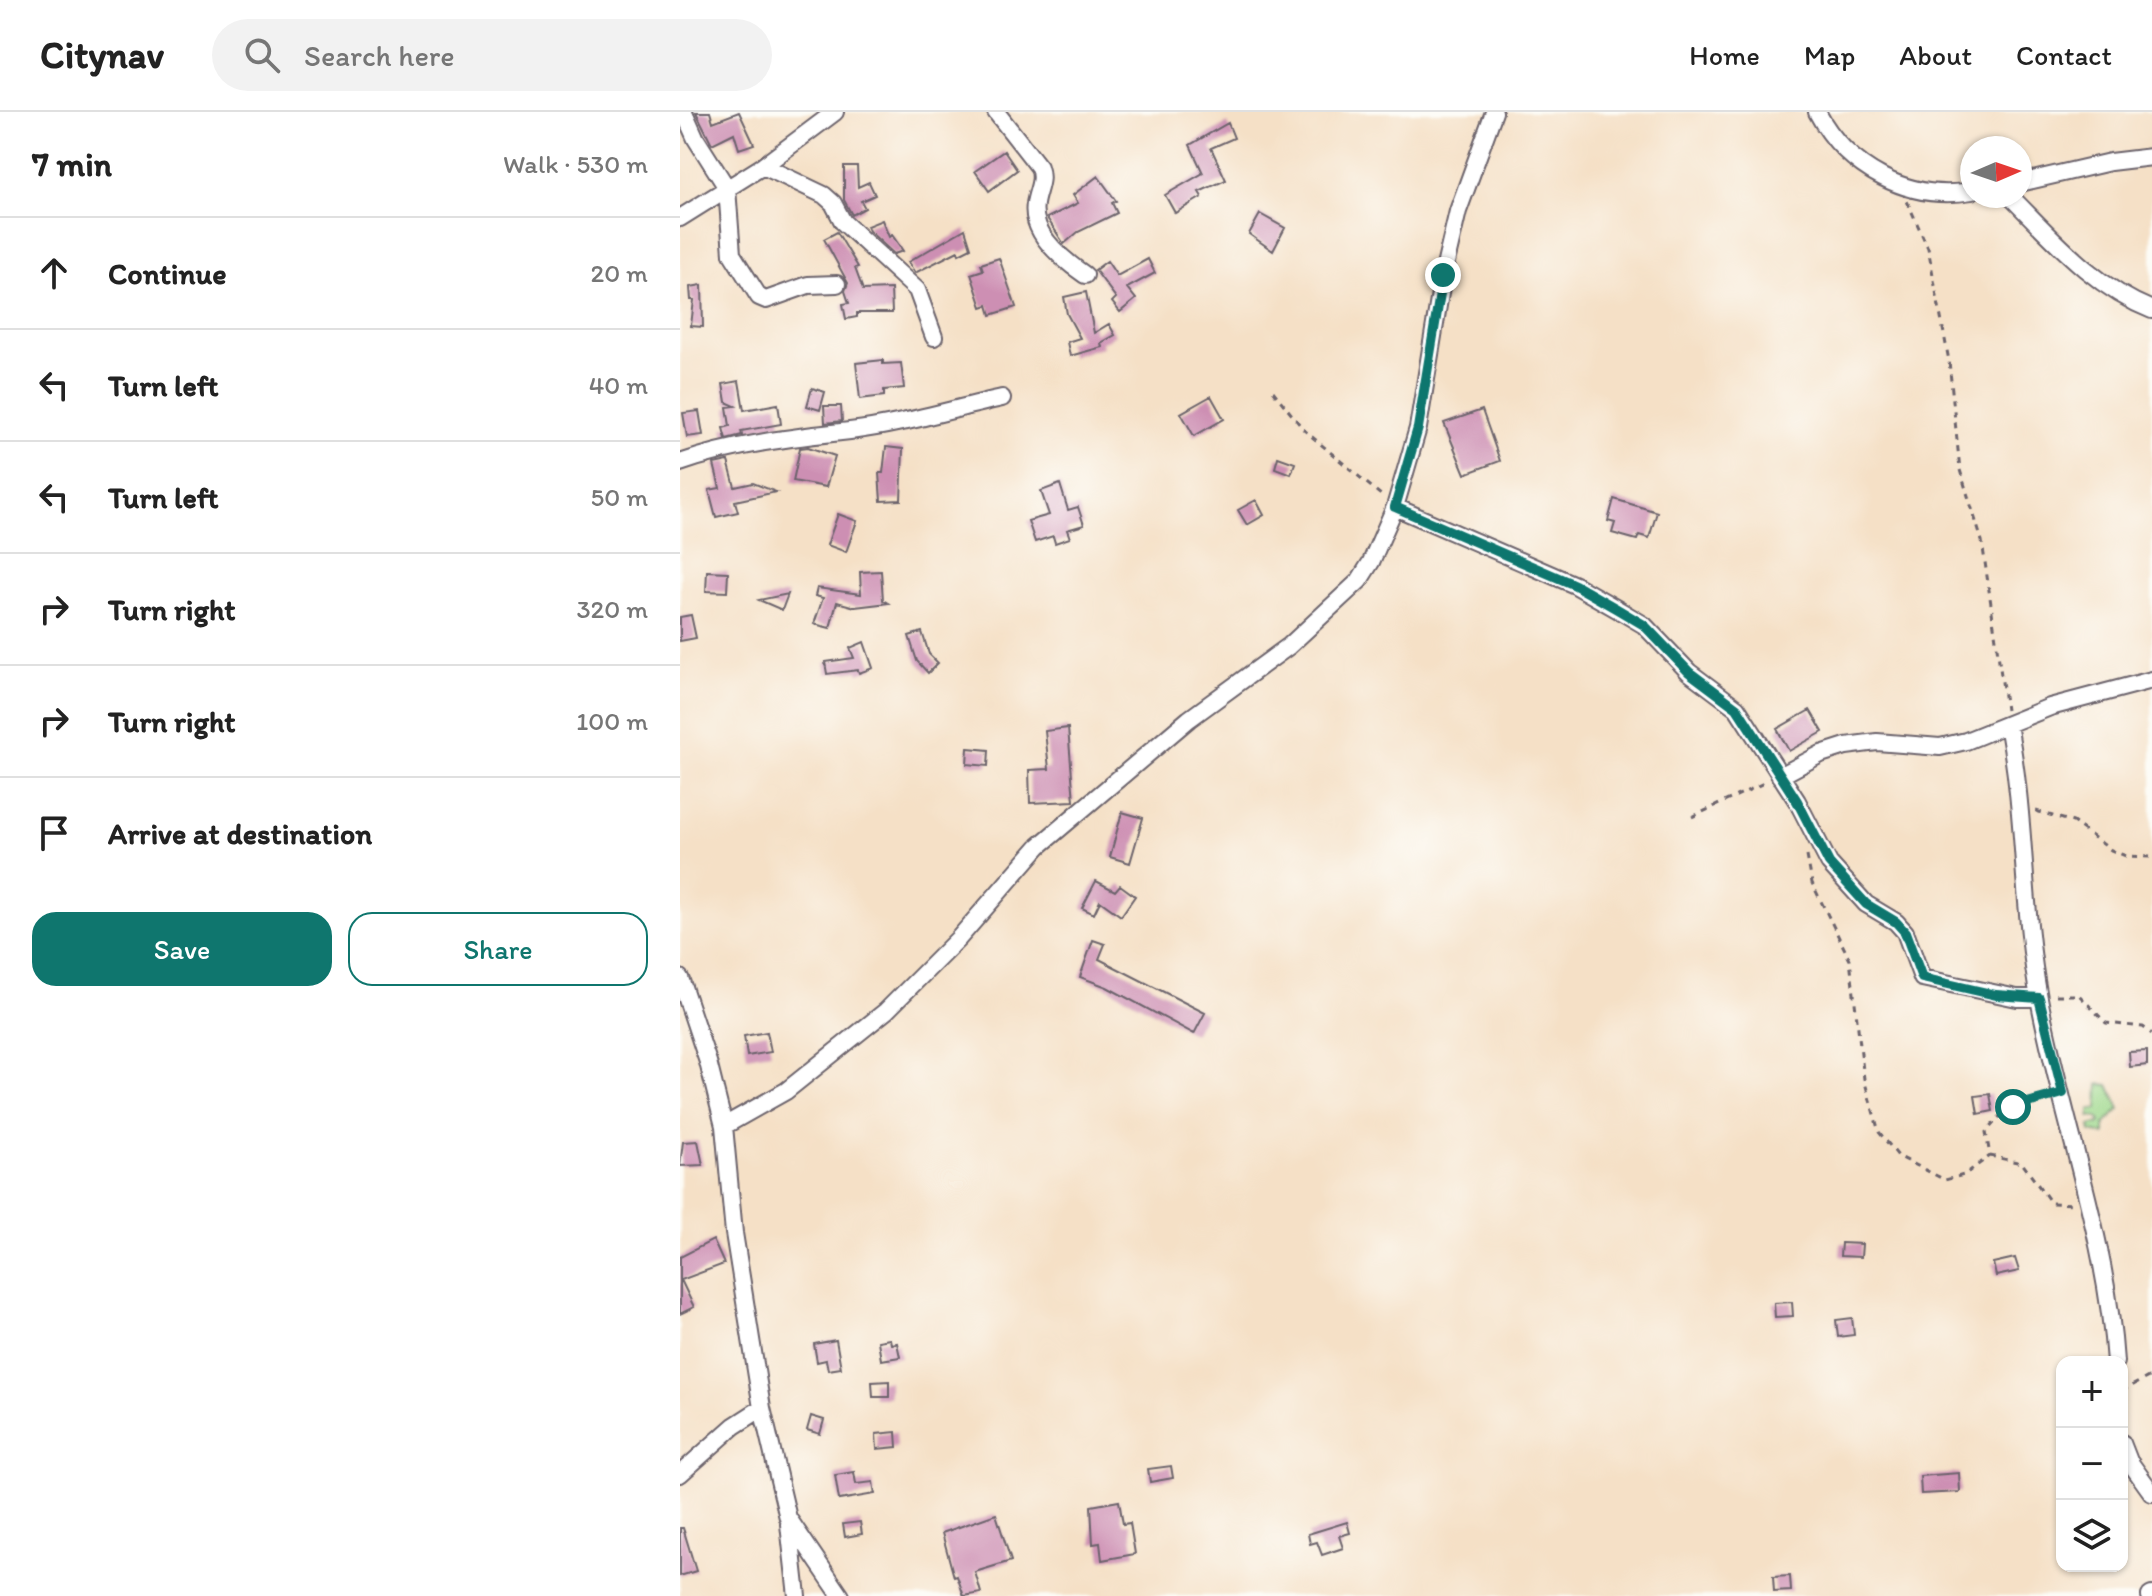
<!DOCTYPE html>
<html lang="en">
<head>
<meta charset="utf-8">
<style>
	body { margin:0; font-family:Itim,sans-serif; background:#f2f2f2; color:#222 }
	.controls { position:absolute; right:24px; bottom:24px; display:grid; overflow:hidden; border-radius:16px; box-shadow:0 2px 6px #0004 }
	.controls button { width:72px; height:72px; display:grid; place-items:center; padding:0; border:0; border-bottom:2px solid #e0e0e0; background:#fff; color:#222; font:40px sans-serif }
	.compass { position:absolute; left:1280px; top:24px; width:72px; height:72px; border-radius:50%; background:#fff; box-shadow:0 2px 6px #0004; rotate:88deg }
	.stop { position:absolute; width:24px; height:24px; margin:-18px; border:6px solid #0f766e; border-radius:50%; background:#fff }
	.stop.end { background:#0f766e; border-color:#fff; box-shadow:0 2px 8px #0008 }
	.list { margin:0; padding:0; list-style:none }
	h2 { display:flex; justify-content:space-between; align-items:center; height:104px; margin:0; padding:0 32px; font-size:34px }
	h2 small { font-size:26px; font-weight:400; color:#767676 }
	.list li { display:grid; grid-template-columns:52px 1fr auto; gap:24px; align-items:center; box-sizing:border-box; height:112px; padding:0 32px; border-top:2px solid #e0e0e0 }
	.list b { display:block; font-size:30px; white-space:nowrap }
	.list em { font-size:26px; font-style:normal; color:#767676 }
	.actions { display:flex; gap:16px; padding:24px 32px }
	.actions a { flex:1; padding:18px 0; border:2px solid #0f766e; border-radius:24px; text-align:center; font-size:28px; color:#0f766e }
	.actions .main { background:#0f766e; color:#fff }
	.icon { flex:none; width:44px; height:44px; fill:none; stroke:currentColor; stroke-width:2; stroke-linecap:round; stroke-linejoin:round }
	.map { position:relative; flex:none; width:1472px; height:1484px; overflow:hidden }
	header { display:flex; align-items:center; gap:48px; box-sizing:border-box; height:112px; padding:0 40px; background:#fff; border-bottom:2px solid #e0e0e0 }
	header strong { font-size:38px }
	nav { display:flex; gap:44px; margin-inline-start:auto; font-size:28px }
	.search { width:560px; height:72px; background:#f2f2f2; display:flex; align-items:center; gap:20px; box-sizing:border-box; padding:0 28px; border-radius:44px; color:#767676; font-size:30px }
	main { display:flex }
	aside { flex:1; background:#fff }
	.map>svg:first-child { display:block }
</style>
</head>
<body>
<header>
<strong>Citynav</strong>
<div class="search"><svg class="icon" aria-label="search" viewBox="0 0 24 24"><circle cx="10" cy="10" r="6"/><path d="M15 15l6 6"/></svg>Search here</div>
<nav><a>Home</a><a>Map</a><a>About</a><a>Contact</a></nav>
</header>
<main>
<aside>
<h2>7 min<small>Walk · 530 m</small></h2>
<ul class="list">
<li><svg class="icon" aria-label="ahead" viewBox="0 0 24 24"><path d="M12 20V5M6 11l6-6 6 6"/></svg><div><b>Continue</b></div><em>20 m</em></li>
<li><svg class="icon" aria-label="left" viewBox="0 0 24 24"><path d="M17 20v-9H6M10 6l-5 5 5 5"/></svg><div><b>Turn left</b></div><em>40 m</em></li>
<li><svg class="icon" aria-label="left" viewBox="0 0 24 24"><path d="M17 20v-9H6M10 6l-5 5 5 5"/></svg><div><b>Turn left</b></div><em>50 m</em></li>
<li><svg class="icon" aria-label="right" viewBox="0 0 24 24"><path d="M7 20v-9h11M14 6l5 5-5 5"/></svg><div><b>Turn right</b></div><em>320 m</em></li>
<li><svg class="icon" aria-label="right" viewBox="0 0 24 24"><path d="M7 20v-9h11M14 6l5 5-5 5"/></svg><div><b>Turn right</b></div><em>100 m</em></li>
<li><svg class="icon" aria-label="arrive" viewBox="0 0 24 24"><path d="M6 21V4h12l-3 4 3 4H6"/></svg><div><b>Arrive at destination</b></div></li>
</ul>
<div class="actions"><a class="main">Save</a><a>Share</a></div>
</aside>
<div class="map">
<svg width="1472" height="1484" viewBox="0 0 1472 1484">
	<rect width="100%" height="100%" fill="#fdfcf7"/>
	<filter id="ink" filterUnits="userSpaceOnUse"><feTurbulence type="fractalNoise" baseFrequency=".0125" numOctaves="2"/><feDisplacementMap in="SourceGraphic" scale="16" xChannelSelector="R" yChannelSelector="G"/><feConvolveMatrix kernelMatrix="1 2 1 2 8 2 1 2 1" color-interpolation-filters="sRGB"/></filter>
	<filter id="wash" filterUnits="userSpaceOnUse"><feTurbulence type="fractalNoise" baseFrequency=".006" numOctaves="4" result="noise"/><feDisplacementMap in="SourceGraphic" scale="32" xChannelSelector="R" yChannelSelector="G"/><feGaussianBlur stdDeviation="1.8" result="paint"/><feColorMatrix in="noise" values="0 0 0 0 0 0 0 0 0 0 0 0 0 0 0 0 0 1.4 0 .05"/><feComposite in="paint" operator="in"/></filter>
	<g filter="url(#wash)">
		<rect width="100%" height="100%" fill="#f5e0c6"/>
		<path fill="#9ed88b" stroke="#607d63" stroke-width="2" d="M1419,972L1429,973L1440,997L1425,1012V1023L1411,1020L1410,1014L1420,1011L1419,1006L1410,1005V998L1418,997Z"/>
		<g id="blocks">
			<path fill="#cd8fb3" d="M16,0H30L33,10L59,0L74,32L59,37L54,21L32,32Z
				M548,11L554,26L531,36L546,68L519,80L522,85L495,101L485,83L523,61L510,33Z
				M324,39L337,58L309,79L295,59Z
				M164,54H177L178,75L189,70L195,83L181,89L185,96L172,103L164,88Z
				M418,64L436,89L432,91L437,101L398,120L384,132L367,106L398,91L393,83Z
				M580,102L605,116L593,139L569,122Z
				M202,108L209,125L212,123L223,139L214,142L189,119L187,114Z
				M285,117L291,136L279,142L278,139L235,161L228,150Z
				M157,120L178,155L175,156L183,178L211,177L212,201H177V205L166,207L163,192L169,191L165,179L168,171L144,127Z
				M319,146L336,195L311,203L308,193L302,195L291,162L303,158L301,152Z
				M468,147L475,161L447,176L456,187L440,200L432,190L436,186L415,158L427,149L437,164Z
				M22,173L23,215L11,214L14,188H11L10,175Z
				M406,180L414,221L429,212L435,223L421,231L422,235L390,244L387,230L400,226L387,202L384,185Z
				M203,248V252L221,251L224,276L204,278V284L180,287L176,251Z
				M59,269L64,298L98,292L101,312L61,319L62,323L46,327L43,316L50,314L47,295L55,294L46,290L43,272Z
				M132,276L145,280L140,298L127,294Z
				M531,284L544,307L514,324L501,301Z
				M144,294H161L162,309L145,311Z
				M802,298L820,349L785,362L764,311Z
				M19,299L23,323L7,325L3,301Z
				M128,335L155,344L146,375L113,369L120,336Z
				M206,335L223,337L221,388L201,389L199,361H203Z
				M598,345L615,351L611,362L595,356Z
				M48,349L55,375L73,371L96,380L55,389L58,400L36,405L29,378L40,376L34,352Z
				M380,372L388,398L398,395L404,413L387,418L390,426L375,431L373,424L355,430L348,409L369,403L361,379Z
				M934,387L977,400L969,426L959,423L957,428L932,421L935,411L928,409Z
				M576,388L584,403L567,413L558,398Z
				M158,402L177,409L166,440L147,433Z
				M27,459L48,460L47,480L26,479Z
				M201,459L203,488L208,491L175,495L157,490L150,516L134,512L143,486L135,484L137,476L181,482L180,460Z
				M108,482L102,498L79,488Z
				M11,503L16,526L0,529V505Z
				M242,520L249,542L258,551L248,561L237,549L229,524Z
				M184,530L193,556L179,561L178,558L147,562L145,550L174,546L170,536Z
				M1130,598L1143,620L1109,639L1097,617Z
				M388,616L394,689L350,691L349,658L369,657L365,619Z
				M288,636L309,638L308,654L287,652Z
				M442,700L463,706L450,751L430,745Z
				M416,769L435,779L440,773L455,784L441,804L420,789L414,802L402,796Z
				M413,828L425,832L419,847L525,901L514,922L427,875L400,865Z
				M87,920L91,940L67,944L64,924Z
				M1467,939V953L1450,955L1449,940Z
				M1310,982L1313,999L1298,1002L1295,984Z
				M18,1029L23,1053L0,1054L3,1030Z
				M33,1128L44,1152L1,1168L14,1195L0,1202V1145Z
				M1161,1131L1182,1132L1181,1145L1160,1144Z
				M1335,1146L1339,1159L1316,1164L1313,1151Z
				M1112,1190L1113,1204L1095,1205L1094,1191Z
				M1172,1206L1174,1223L1158,1225L1156,1208Z
				M210,1227L211,1232L217,1231L220,1245L201,1248L198,1229Z
				M156,1228L161,1256L148,1258L146,1248L137,1250L134,1232Z
				M209,1269V1285H193L192,1270Z
				M131,1304L144,1308L140,1322L127,1318Z
				M216,1320L217,1335L197,1337L196,1322Z
				M491,1354L493,1366L470,1370L468,1357Z
				M174,1360L176,1372L193,1370L195,1382L159,1388L155,1363Z
				M1279,1361L1280,1380L1241,1382L1240,1364Z
				M439,1389L443,1412L450,1411L455,1442L422,1448L420,1431L413,1432L411,1394Z
				M316,1402L331,1449L295,1460L301,1481L284,1484L277,1464L274,1465L262,1421Z
				M180,1410L182,1422L165,1425L163,1412Z
				M667,1410L670,1421L659,1424L663,1436L642,1443L637,1430L630,1432L628,1422Z
				M0,1416H3L16,1459L0,1464Z
				M1110,1464L1111,1479L1094,1480L1093,1465Z"/>
		</g>
	</g>
	<g filter="url(#ink)">
		<use href="#blocks" fill-opacity="0" stroke="#6c646c" stroke-width="2"/>
		<g fill="none" stroke-linecap="round" stroke-linejoin="round">
			<g stroke="#6c646c" stroke-width="20">
				<path id="minor" d="M4,0L16,27L47,76L52,142L79,185L86,188L128,173L157,172
					M316,0L359,55C364,69 357,78 355,92C350,122 383,148 405,163
					M1137,0C1167,57 1229,90 1292,79
					M83,54L144,83L153,91L163,110L237,178L254,225
					M1340,71L1430,50L1472,45
					M1330,84C1373,127 1414,175 1472,198
					M0,106L83,54L155,0
					M0,351C54,332 114,325 170,319C221,313 272,297 322,286
					M715,395L895,473L937,497L964,513L1009,560L1057,596L1117,689L1149,751L1186,792L1216,810L1225,820L1242,866L1337,886H1359
					M1328,613C1346,703 1342,796 1359,886C1382,1008 1427,1126 1435,1250
					M1100,664L1141,642L1166,634L1197,630L1260,635L1286,629L1370,595L1472,568
					M0,866L28,950L44,1014L54,1121L82,1296L108,1406L161,1484
					M44,1014L106,979L206,899L279,826L359,734L509,607L609,534L679,469L691,450L715,395L738,316L763,163L778,99L814,0
					M1442,1331L1449,1349L1472,1381
					M0,1362L54,1314L82,1296
					M109,1412L117,1484
					M1470,1484L1472,1483"/>
			</g>
			<path stroke="#6c646c" stroke-width="3" stroke-dasharray="6 6" stroke-linecap="butt" d="M1227,89L1248,136L1269,249L1280,358L1302,429L1326,598
				M593,279L624,318L702,384
				M1356,699L1393,710L1431,738L1446,744L1472,745
				M1012,705L1086,670
				M1127,744L1132,771L1170,848L1184,967L1199,1020L1218,1044L1265,1068L1284,1063L1310,1044
				M1376,883H1399L1426,911L1463,915L1472,922
				M1367,984L1323,1001L1306,1020L1310,1044L1342,1051L1371,1091L1394,1092
				M1442,1279L1472,1263"/>
			<use href="#minor" stroke="#fff" stroke-width="16"/>
		</g>
	</g>
	<g fill="none" stroke-linecap="round" stroke-linejoin="round" filter="url(#ink)">
		<path stroke="#0f766e" stroke-width="10" d="M763,163L738,316L715,395L895,473L937,497L964,513L1009,560L1057,596L1117,689L1149,751L1186,792L1216,810L1225,820L1242,866L1316,883L1359,886L1383,981L1333,995"/>
	</g>
</svg>
<div class="controls">
<button>+</button>
<button>−</button>
<button><svg class="icon" aria-label="layers" viewBox="0 0 24 24"><path d="M12 4l9 5-9 5-9-5zM3 14l9 5 9-5"/></svg></button>
</div>
<svg class="compass" viewBox="-18 -18 36 36"><path d="M0-13l5 13h-10z" fill="#e53935"/><path d="M0 13l5-13h-10z" fill="#767676"/></svg>
<div class="stop" style="left:1333px;top:995px"></div>
<div class="stop end" style="left:763px;top:163px"></div>
</div>
</main>
</body>
</html>
